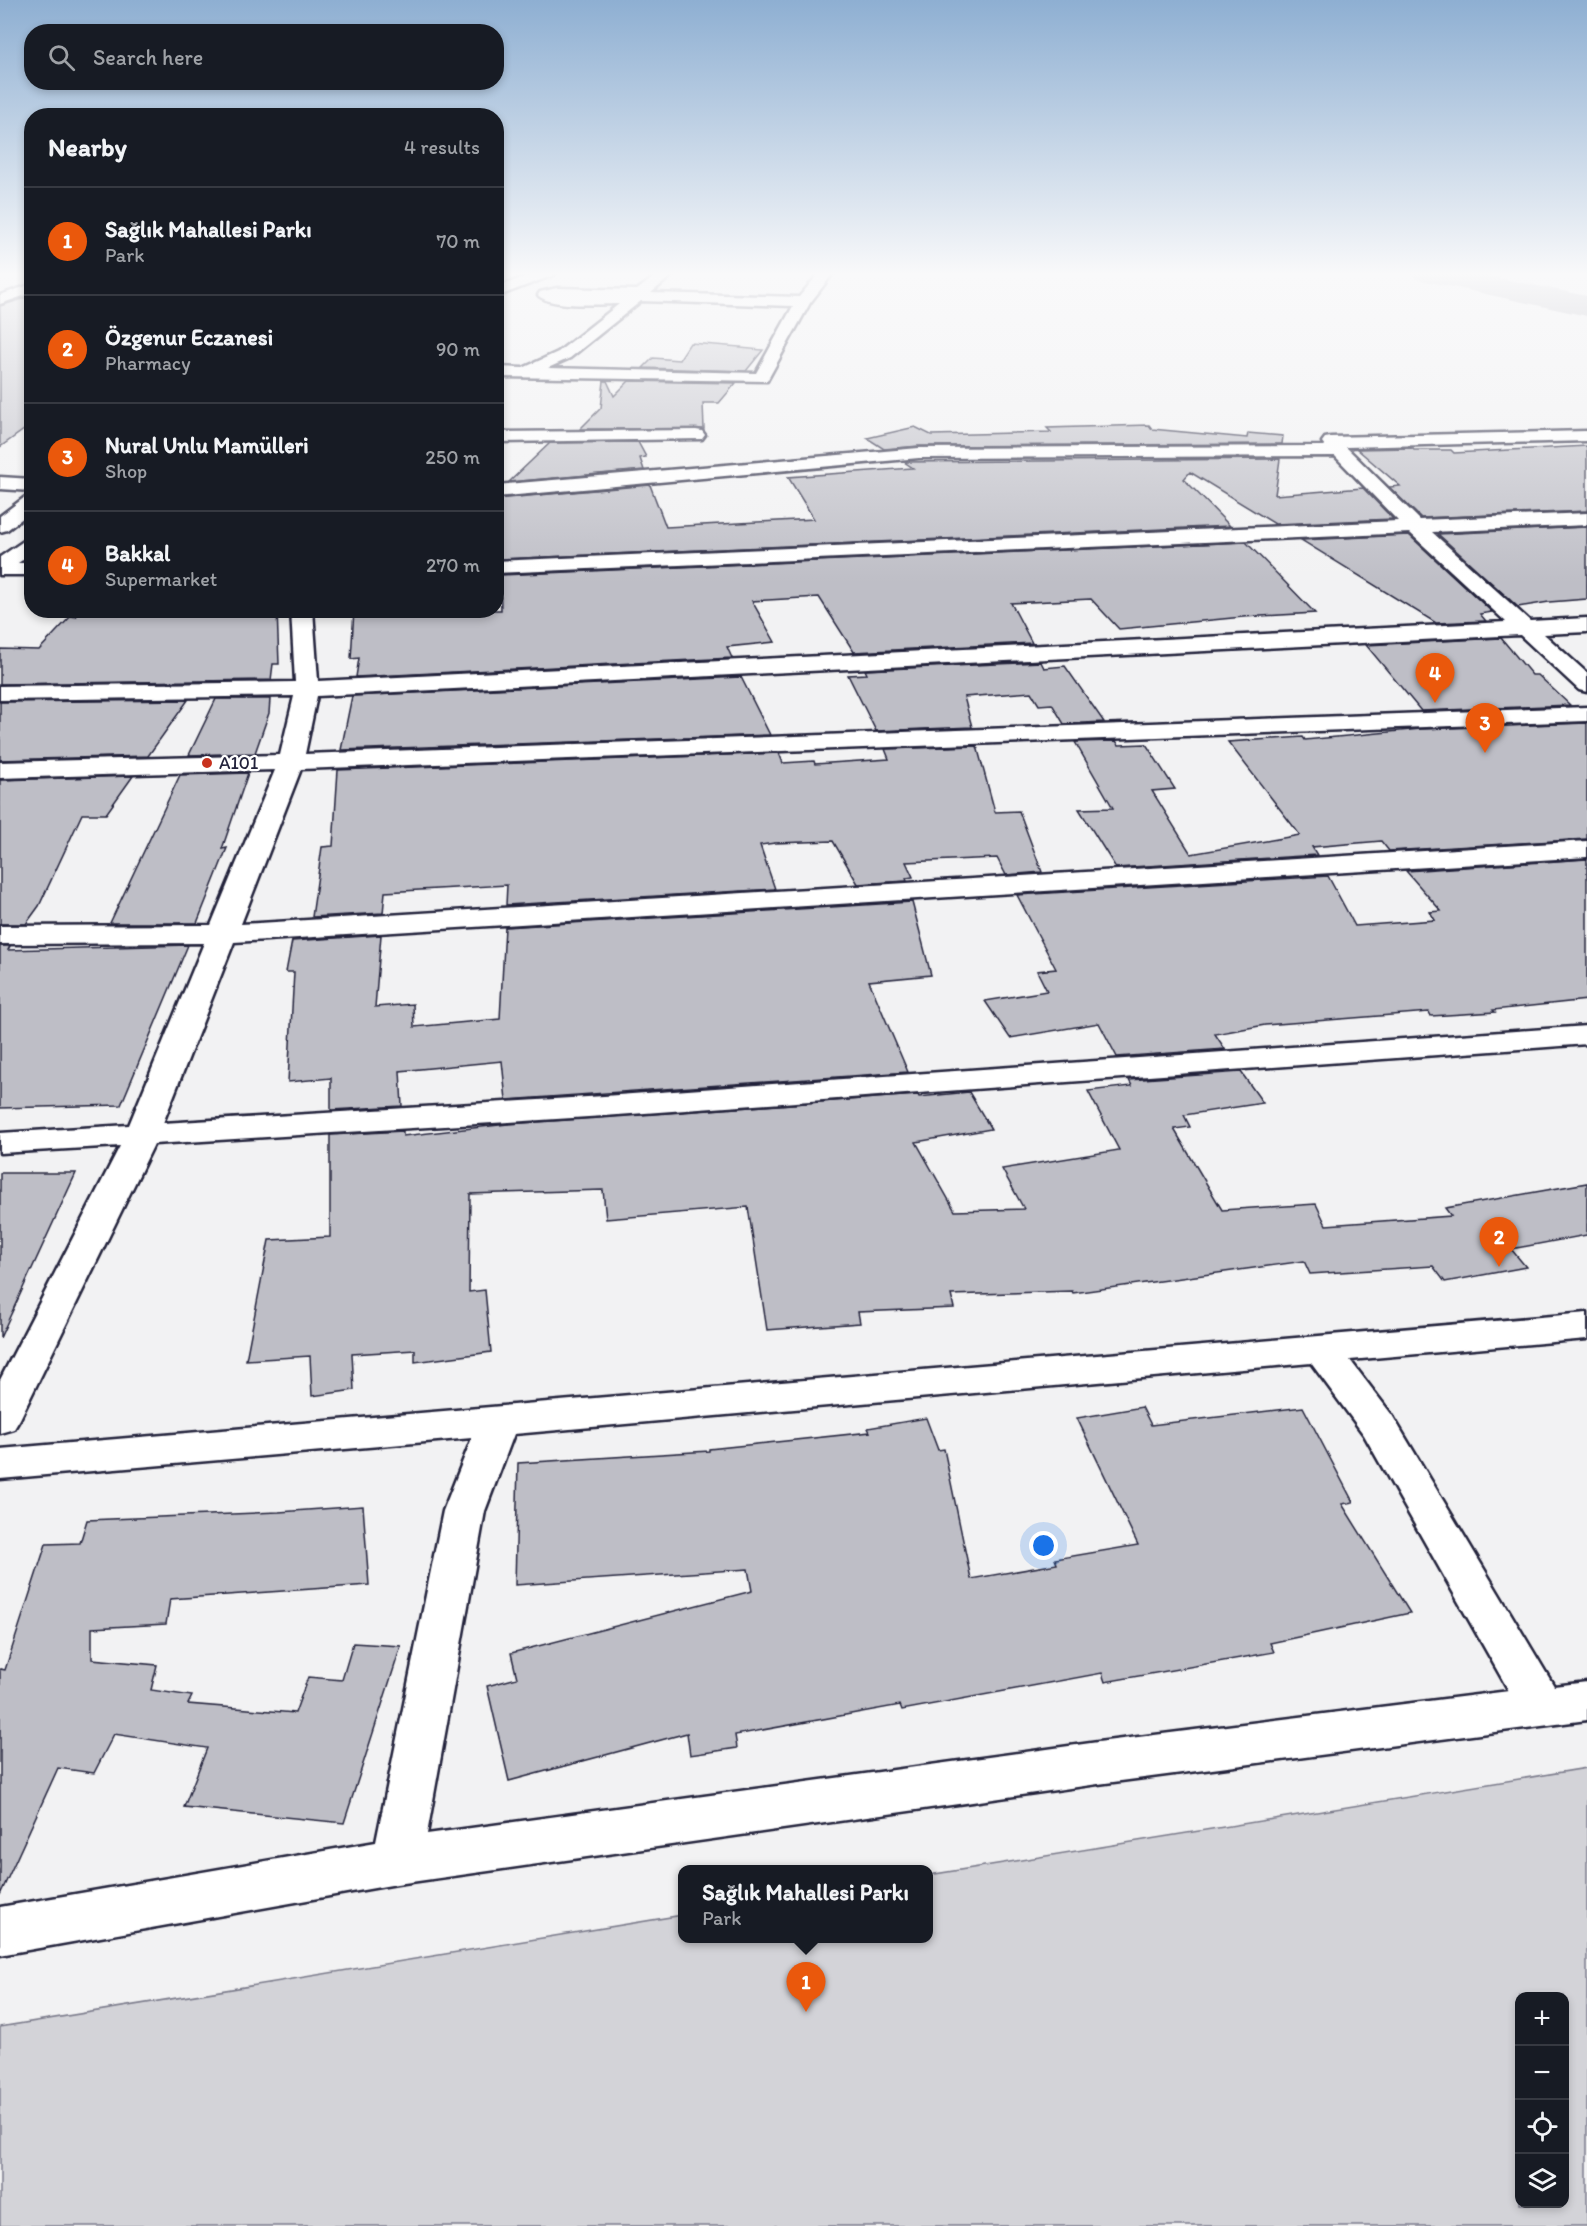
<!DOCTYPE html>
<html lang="en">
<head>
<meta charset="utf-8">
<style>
	body { margin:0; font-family:Itim,sans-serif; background:#242831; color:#f1f3f6 }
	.controls { position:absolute; right:18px; bottom:18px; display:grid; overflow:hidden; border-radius:12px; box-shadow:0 3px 9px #0003 }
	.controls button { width:54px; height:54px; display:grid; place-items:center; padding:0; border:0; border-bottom:2px solid #363941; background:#171b24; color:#f1f3f6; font:30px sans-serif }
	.you { position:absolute; left:1044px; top:1546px; width:21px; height:21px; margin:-15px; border:4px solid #fff; border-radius:50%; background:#1a73e8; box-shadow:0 0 0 9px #1a73e833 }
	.badge { display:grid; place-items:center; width:39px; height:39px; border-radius:50%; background:#ea580c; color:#fff; font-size:20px; font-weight:700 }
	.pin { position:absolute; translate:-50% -50px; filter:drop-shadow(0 2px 3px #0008) }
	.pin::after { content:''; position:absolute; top:32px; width:21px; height:18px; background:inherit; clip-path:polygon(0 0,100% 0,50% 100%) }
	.popup { position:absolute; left:678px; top:1865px; width:255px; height:78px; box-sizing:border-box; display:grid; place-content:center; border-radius:12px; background:#171b24; filter:drop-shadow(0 2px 4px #0005); font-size:20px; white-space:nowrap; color:#9ea1a6 }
	.popup b { font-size:22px; color:#f1f3f6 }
	.popup::after { content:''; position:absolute; left:50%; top:100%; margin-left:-12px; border:12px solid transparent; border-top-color:#171b24 }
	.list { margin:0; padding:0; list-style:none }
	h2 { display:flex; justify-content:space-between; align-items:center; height:78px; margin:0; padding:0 24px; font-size:26px }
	h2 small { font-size:20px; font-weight:400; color:#9ea1a6 }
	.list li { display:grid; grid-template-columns:39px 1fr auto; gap:18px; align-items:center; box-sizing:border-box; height:108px; padding:0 24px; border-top:2px solid #363941 }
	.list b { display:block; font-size:22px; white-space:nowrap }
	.list p { margin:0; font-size:20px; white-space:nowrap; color:#9ea1a6 }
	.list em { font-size:20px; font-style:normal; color:#9ea1a6 }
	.icon { flex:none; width:33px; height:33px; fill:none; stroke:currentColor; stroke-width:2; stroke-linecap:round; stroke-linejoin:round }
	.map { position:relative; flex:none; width:1587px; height:2226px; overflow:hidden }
	.search { position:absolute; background:#171b24; box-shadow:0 3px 9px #0003; left:24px; top:24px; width:480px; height:66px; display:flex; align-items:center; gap:15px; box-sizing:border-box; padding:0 21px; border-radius:24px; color:#9ea1a6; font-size:22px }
	.panel { position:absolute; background:#171b24; box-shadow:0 3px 9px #0003; left:24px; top:108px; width:480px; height:510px; border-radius:24px }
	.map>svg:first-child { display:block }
</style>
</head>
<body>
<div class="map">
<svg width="1587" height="2226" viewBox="0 0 1587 2226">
	<rect width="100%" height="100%" fill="#f2f2f3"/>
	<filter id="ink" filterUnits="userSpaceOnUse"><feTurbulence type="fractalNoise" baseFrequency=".0167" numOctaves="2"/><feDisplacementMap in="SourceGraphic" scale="12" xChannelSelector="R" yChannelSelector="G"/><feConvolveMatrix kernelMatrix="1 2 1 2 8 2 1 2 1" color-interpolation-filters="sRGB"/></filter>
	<g filter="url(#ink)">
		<path fill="#d3d3d8" stroke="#7a7a8a" stroke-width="1.5" fill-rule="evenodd" d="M1587,1768V2226H0V2027L683,1915V1938H929V1875ZM1520,1996H1564V2204H1520Z"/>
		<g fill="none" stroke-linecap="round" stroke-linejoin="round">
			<path fill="#a8a8b2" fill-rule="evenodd" d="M1411,272H1470L1587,296V316L1416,279Z"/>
		</g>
		<path fill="#bebec6" stroke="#22223b" stroke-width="1.5" d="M32,296V424L0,447V306Z
			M690,343L741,347L740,348L763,350L746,371L643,368L653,358L679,360Z
			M604,381H607L614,396L629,381L736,383L719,403H703L704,429H580L601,408Z
			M1149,425L1152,429L1247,438L1248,433L1283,436L1282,444L919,446L884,449L867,438L915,427L931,435L1051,432L1047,428Z
			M638,442L646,457L640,458L644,470L509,482L550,443Z
			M1587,446V511L1421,518L1389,487L1400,486L1357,449L1411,448L1414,450H1451L1454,453Z
			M1280,459L1275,495L1363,488L1393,519L1275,524L1190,472L1184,479L1230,526L499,559L496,499L650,485L666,527L814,519L788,477L913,468L904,462Z
			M1587,527V599L1549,602L1518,607L1438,534Z
			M1409,535L1492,612L1480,614L1486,621L1436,623L1301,540Z
			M1246,542L1315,613L1243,617L1119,629L1091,599L1011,603L1032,643L854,652L819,597L752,601L775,642L727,647L732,658L356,677L359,658L351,659L354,610H501L500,575Z
			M80,610H277L279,664H273L271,680L0,684V649L39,650L71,616L76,617Z
			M1501,638L1532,675H1538L1570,705L1421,711L1366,645Z
			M1041,662L1044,668L1065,666L1104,722L1064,724L1052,704L1039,705L1031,692L964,697L972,727L876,731L848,675L867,674L865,670Z
			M741,677L770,735L341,750L352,696Z
			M216,699H270L269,713L255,753L189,755Z
			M188,700L148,756L0,760V702Z
			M1587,723V839L1389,851L1381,841L1312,847L1317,855L1116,868L1079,809L1113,808L1075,742L1116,741L1119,745L1146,744L1175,789L1152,791L1191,854L1300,835L1228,742L1303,737L1305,740L1421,729Z
			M977,746L995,812L1019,811L1042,872L1006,875L997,858L906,862L913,877L906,878L907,881L858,884L833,841L775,843L760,845L775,889L506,905L507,885L385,892L383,913L312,917L322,847L333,846L338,770L779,753L783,763L814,761L815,764L889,759L885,749Z
			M248,773L222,849L227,848L197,923H110L180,775Z
			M133,776L106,814H82L39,906L26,924H0V780Z
			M1587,859V1000L1493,1010L1495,1012L1431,1016L1429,1012L1265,1025L1215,1034L1225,1049L1117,1057L1099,1023L1010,1038L985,1001L1047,991L1037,971L1056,969L1017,895L1328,876L1355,926L1435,920L1430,912L1441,911L1406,871Z
			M912,902L931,975L869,981L908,1072L506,1100L502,1061L400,1071L402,1106L331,1110V1078L288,1082L294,972H286L292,941L381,935L375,1007L413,1004L414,1027L500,1019L505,927Z
			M188,945L121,1105L0,1108V946H10L8,950Z
			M1241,1072L1263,1103L1184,1115L1190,1127L1174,1129L1222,1210L1316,1204L1326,1225L1451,1216L1445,1208L1587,1183V1235L1511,1249L1526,1267L1445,1282L1433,1266L1310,1274L1304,1261L1073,1293L1072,1291L951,1295L954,1308L858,1312L860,1323L767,1330L748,1207L606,1219L603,1190L470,1194L469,1292L485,1290L491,1352L415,1362V1350L352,1354L354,1390L312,1396L310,1356L246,1360L269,1240L330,1237V1135L403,1131V1136L508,1124L918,1095L919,1097L969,1092L991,1129L916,1142L955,1211L1024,1209L1002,1169L1119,1150L1088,1091L1132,1086L1129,1080Z
			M0,1173H76L0,1338Z
			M1142,1407L1151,1425L1303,1407L1353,1502L1342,1504L1410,1613L1270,1643L1274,1652L1105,1682L1102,1673L902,1710L900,1705L735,1735L737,1748L690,1755L687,1733L509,1781L487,1686L517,1678L511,1653L752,1591L748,1569L515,1585L518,1463L709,1451V1449L870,1432L868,1428L926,1418L938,1450L944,1449L971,1579L1057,1564L1055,1559L1138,1545L1077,1418Z
			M363,1506L369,1585L170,1599L166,1624L92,1628V1659L157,1665L151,1690L192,1696L188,1704L295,1713L308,1677L342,1680L353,1643L401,1646L344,1823L184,1807L207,1748L114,1734L94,1773L58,1768L0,1895V1669L5,1670L46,1544L80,1543L87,1520L279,1512Z"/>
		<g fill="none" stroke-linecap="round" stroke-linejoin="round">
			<g stroke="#22223b" stroke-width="5">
				<path id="minor" d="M661,272H676L651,293L799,297L820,272H834L810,303L767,381L496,377V367L523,368L558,352L619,304C601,304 549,308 538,295L540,292L557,288L637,290ZM641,301L793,306L756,373L548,368L570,358Z
					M32,284V293L0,304V295Z
					M696,430L702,431L705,435L702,439L496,442V432Z
					M1587,431V441L1346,447L1420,520L1587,513V525L1432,532L1530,621L1587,618V632L1544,634L1587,673V692L1579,690L1520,635L317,696L305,754L1587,707V721L301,769L241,924L1587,841V857L234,942L163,1123L604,1096L1587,1026V1044L604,1116L154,1144L20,1419L14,1429L0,1433V1380L120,1146L0,1153V1133L129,1125L204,943L0,944V926L211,925L275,770L0,778V762L280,755L294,696L0,700V686L295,682L291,610H313L318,681L1506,622L1410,533L496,573V561L1398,521L1335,456L919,458L496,497V485L919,448L1325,446L1322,442L1325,438L1331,437Z
					M0,477L32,479V491L0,489Z
					M0,563H32V575H0Z
					M1587,1313V1339L1350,1360L1392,1415L1554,1686L1587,1682V1720L1098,1784L397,1884L0,1955V1907L376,1842L443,1511L472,1438L0,1479V1449ZM1311,1363L1364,1435L1509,1691L1098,1742L427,1834L485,1511L514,1434Z"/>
			</g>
			<g stroke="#22223b" stroke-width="5">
				<path id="highway" d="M537,272H556L554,275L496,297V288Z
					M32,495V511L7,530L0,532V516L25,497Z
					M32,538V554L7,570L0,572V557L25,540Z"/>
			</g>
			<use href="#minor" fill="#fff" fill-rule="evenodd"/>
			<use href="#highway" fill="#fff" fill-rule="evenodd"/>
		</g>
	</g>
	<linearGradient id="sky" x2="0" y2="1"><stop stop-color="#8eafd2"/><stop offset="0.47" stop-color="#f9f9fa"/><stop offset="1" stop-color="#f9f9fa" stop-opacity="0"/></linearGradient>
	<rect width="1587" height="583" fill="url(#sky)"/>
	<circle fill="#c8321e" stroke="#fff" stroke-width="2" cx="207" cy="763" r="6"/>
	<g text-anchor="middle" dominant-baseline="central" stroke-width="4.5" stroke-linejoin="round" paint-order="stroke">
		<g font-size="18" fill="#22223b" stroke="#fff" text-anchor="start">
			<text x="219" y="763">A101</text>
		</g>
	</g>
</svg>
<div class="controls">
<button>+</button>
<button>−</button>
<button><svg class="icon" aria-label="locate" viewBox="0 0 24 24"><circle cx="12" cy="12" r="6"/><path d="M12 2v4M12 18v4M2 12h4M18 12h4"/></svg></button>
<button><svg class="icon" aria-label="layers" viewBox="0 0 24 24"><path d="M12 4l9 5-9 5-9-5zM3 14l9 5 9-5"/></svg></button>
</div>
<div class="you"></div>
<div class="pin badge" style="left:806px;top:2012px">1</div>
<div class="popup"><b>Sağlık Mahallesi Parkı</b>Park</div>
<div class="pin badge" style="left:1499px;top:1267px">2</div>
<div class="pin badge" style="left:1485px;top:753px">3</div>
<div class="pin badge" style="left:1435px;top:703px">4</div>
<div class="search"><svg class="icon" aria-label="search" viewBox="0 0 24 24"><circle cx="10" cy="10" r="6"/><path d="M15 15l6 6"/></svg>Search here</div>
<section class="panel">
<h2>Nearby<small>4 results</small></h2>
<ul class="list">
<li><span class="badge">1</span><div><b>Sağlık Mahallesi Parkı</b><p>Park</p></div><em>70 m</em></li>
<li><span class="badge">2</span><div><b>Özgenur Eczanesi</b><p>Pharmacy</p></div><em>90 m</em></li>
<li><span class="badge">3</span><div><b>Nural Unlu Mamülleri</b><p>Shop</p></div><em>250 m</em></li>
<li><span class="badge">4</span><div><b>Bakkal</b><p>Supermarket</p></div><em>270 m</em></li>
</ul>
</section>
</div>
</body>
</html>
